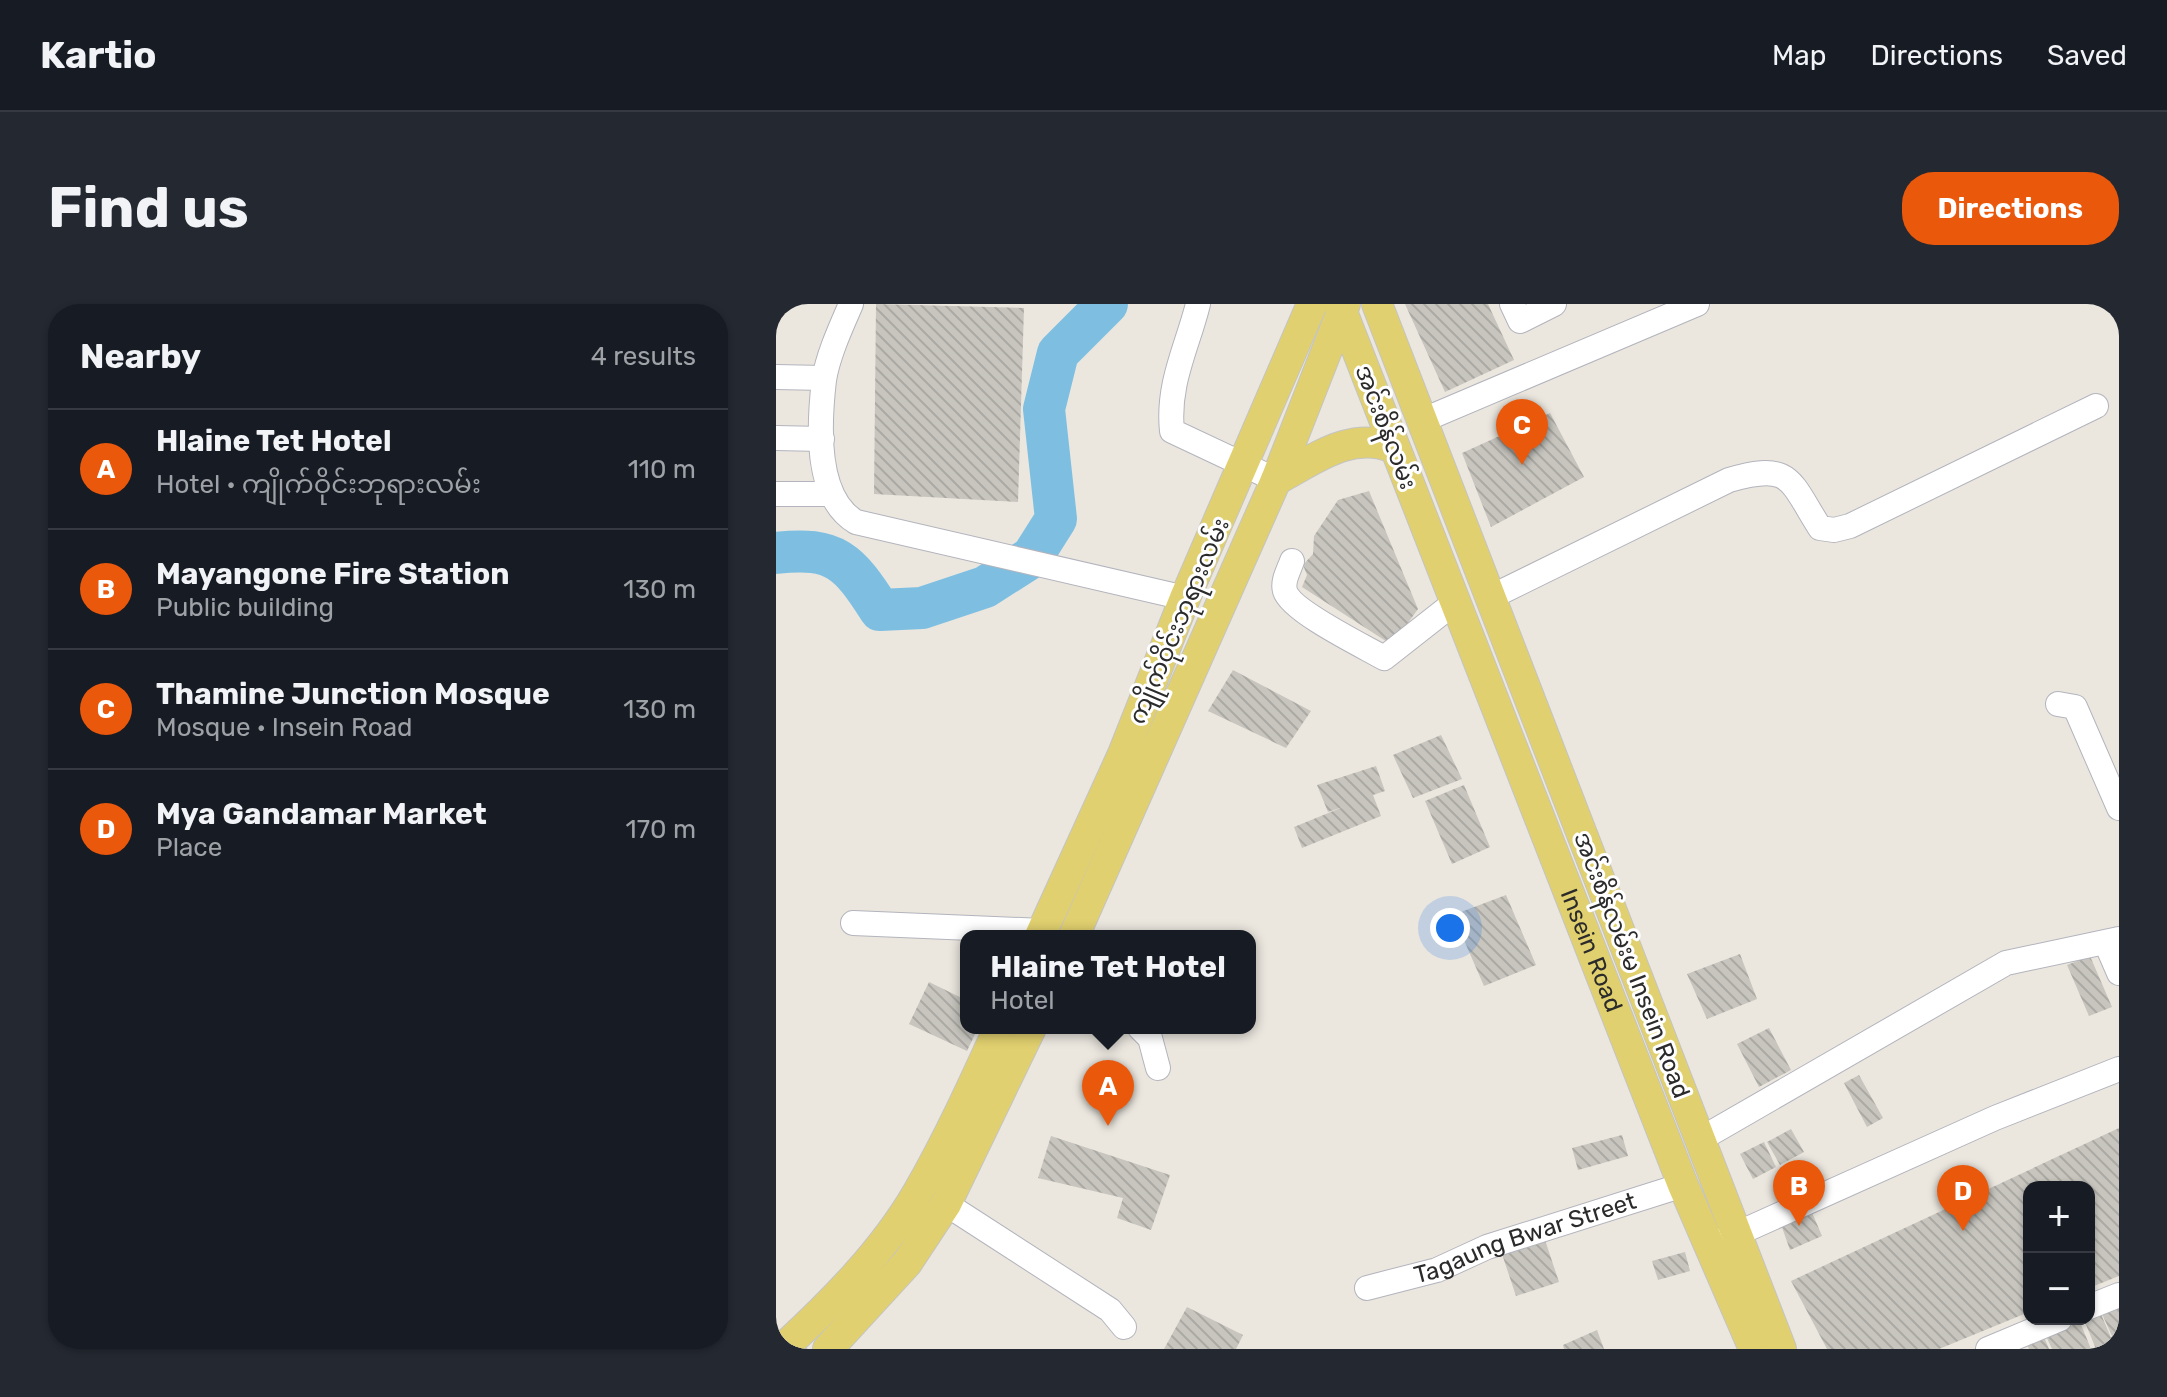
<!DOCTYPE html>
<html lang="en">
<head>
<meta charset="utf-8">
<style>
	body { margin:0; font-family:Rubik,"Noto Sans Myanmar",sans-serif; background:#242831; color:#f1f3f6 }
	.controls { position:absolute; right:24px; bottom:24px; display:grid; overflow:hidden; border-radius:16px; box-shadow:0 2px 6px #0004 }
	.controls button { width:72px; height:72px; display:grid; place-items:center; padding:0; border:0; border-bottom:2px solid #363941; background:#171b24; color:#f1f3f6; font:40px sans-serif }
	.you { position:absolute; left:674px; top:624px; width:28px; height:28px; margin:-20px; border:6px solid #fff; border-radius:50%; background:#1a73e8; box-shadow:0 0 0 12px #1a73e833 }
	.badge { display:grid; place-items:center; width:52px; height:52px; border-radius:50%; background:#ea580c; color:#fff; font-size:26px; font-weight:700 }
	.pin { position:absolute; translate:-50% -66px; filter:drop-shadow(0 2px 4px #0008) }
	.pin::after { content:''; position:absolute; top:42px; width:28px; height:24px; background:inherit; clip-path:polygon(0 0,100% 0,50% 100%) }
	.popup { position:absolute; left:184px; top:626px; width:296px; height:104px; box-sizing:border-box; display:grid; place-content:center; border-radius:16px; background:#171b24; filter:drop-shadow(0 2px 6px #0005); font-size:26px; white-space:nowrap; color:#9ea1a6 }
	.popup b { font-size:30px; color:#f1f3f6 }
	.popup::after { content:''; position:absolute; left:50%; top:100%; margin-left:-16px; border:16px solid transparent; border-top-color:#171b24 }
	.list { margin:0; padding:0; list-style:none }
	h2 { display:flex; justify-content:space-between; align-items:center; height:104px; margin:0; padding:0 32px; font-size:34px }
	h2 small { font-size:26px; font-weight:400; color:#9ea1a6 }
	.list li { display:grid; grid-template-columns:52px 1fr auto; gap:24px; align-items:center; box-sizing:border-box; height:120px; padding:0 32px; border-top:2px solid #363941 }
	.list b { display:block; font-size:30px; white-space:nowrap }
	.list p { margin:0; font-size:26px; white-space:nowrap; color:#9ea1a6 }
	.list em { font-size:26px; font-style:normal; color:#9ea1a6 }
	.map { position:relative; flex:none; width:1343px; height:1045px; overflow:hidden; border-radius:32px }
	header { display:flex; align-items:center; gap:48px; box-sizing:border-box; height:112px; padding:0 40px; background:#171b24; border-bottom:2px solid #363941 }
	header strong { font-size:38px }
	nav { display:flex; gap:44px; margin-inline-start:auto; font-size:28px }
	.intro { display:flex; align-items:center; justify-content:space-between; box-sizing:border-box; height:192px; padding:0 48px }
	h1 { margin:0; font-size:56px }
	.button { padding:20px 36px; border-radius:32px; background:#ea580c; color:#fff; font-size:28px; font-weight:700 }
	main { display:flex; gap:48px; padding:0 48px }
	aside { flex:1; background:#171b24; border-radius:32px; box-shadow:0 2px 6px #0004 }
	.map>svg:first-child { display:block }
</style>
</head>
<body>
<header>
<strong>Kartio</strong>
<nav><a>Map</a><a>Directions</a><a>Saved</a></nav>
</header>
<div class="intro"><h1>Find us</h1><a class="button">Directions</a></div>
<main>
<aside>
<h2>Nearby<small>4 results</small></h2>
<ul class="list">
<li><span class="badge">A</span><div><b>Hlaine Tet Hotel</b><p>Hotel · ကျိုက်ဝိုင်းဘုရားလမ်း</p></div><em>110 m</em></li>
<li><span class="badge">B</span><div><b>Mayangone Fire Station</b><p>Public building</p></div><em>130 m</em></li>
<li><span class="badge">C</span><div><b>Thamine Junction Mosque</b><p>Mosque · Insein Road</p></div><em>130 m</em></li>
<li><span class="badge">D</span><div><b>Mya Gandamar Market</b><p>Place</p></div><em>170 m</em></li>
</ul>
</aside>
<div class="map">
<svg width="1343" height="1045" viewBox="0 0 1343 1045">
	<defs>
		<pattern id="building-back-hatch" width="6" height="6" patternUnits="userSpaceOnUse" patternTransform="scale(2)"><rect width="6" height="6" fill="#c7c5be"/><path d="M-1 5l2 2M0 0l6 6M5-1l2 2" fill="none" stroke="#aba9a3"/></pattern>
	</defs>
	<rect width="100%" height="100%" fill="#ebe7df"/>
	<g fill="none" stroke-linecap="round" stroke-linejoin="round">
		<path stroke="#7ebfe1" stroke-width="42" d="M0,249C60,242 73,258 104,306L146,304L209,283L256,253L280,215L268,105L282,49L331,0"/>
	</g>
	<path fill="url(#building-back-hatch)" d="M100,0L248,4L242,198L98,190Z
		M629,0H712L738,56L669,88Z
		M774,109L808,173L715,223L686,149Z
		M593,187L642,305L616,341L526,283L531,271L527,261L537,250L538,232L562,196Z
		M457,366L535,407L510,444L432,407Z
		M665,431L686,475L637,494L617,451Z
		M600,462L609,487L597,491L605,512L526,544L518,523L567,503L552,508L541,481Z
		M688,481L714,543L676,560L649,497Z
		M730,591L760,661L708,682L677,611Z
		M964,650L981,695L931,715L911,670Z
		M1314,652L1336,703L1313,712L1291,661Z
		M153,678L190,696V724H202L191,747L133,720Z
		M993,724L1015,766L983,783L961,740Z
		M1083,771L1107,814L1091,823L1068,779Z
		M1343,824V972L1313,984V883H1253V1008L1163,1045H1051L1015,977Z
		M1015,825L1028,848L1004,861L991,838Z
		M846,831L852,852L802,866L796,844Z
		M275,832L394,871L375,926L341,914L347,894L262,874Z
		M988,838L1000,863L977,875L964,850Z
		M1032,899L1046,932L1014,946L1002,912Z
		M767,930L783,978L740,992L724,944Z
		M909,948L914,967L882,976L876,957Z
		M1343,1002V1040L1340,1041L1326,1010Z
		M411,1003L467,1031L460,1045H388Z
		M1325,1010L1339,1043L1334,1045H1320L1308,1016Z
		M1304,1018L1315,1045H1276L1270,1032Z
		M821,1026L828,1045H788L787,1041Z
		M1268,1033L1273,1045H1253L1251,1040Z"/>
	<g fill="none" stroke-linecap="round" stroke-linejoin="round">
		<g stroke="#b3b4bd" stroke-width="26">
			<g id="minor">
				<path d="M75,0C65,23 52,51 48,76C43,119 38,193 80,218L409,294"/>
				<path d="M422,0C411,44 391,80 396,127L500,176"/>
				<path d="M736,0L744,17L778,0"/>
				<path d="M0,73L48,74"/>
				<path d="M645,117L921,0"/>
				<path d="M0,134L46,135"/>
				<path d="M0,190H53"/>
				<path d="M516,257C513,266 506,277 509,287C515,307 587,342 608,354L678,299"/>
				<path d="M713,294L953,176C1015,158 1013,175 1044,224L1058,226L1074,222L1320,102"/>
				<path d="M1282,400L1299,403L1343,504"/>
				<path d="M77,619L267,627"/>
				<path d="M1330,639L1343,669"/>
				<path d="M364,724L374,734L382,764"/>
				<path d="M923,836L1230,659L1343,635"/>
				<path d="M170,900L334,1006L348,1023"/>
				<path d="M945,937L1219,814L1343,765"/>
				<path id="s1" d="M591,984L661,966L711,943L907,881"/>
				<path d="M1313,1003L1343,991"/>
				<path d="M1212,1045L1284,1015"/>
			</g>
		</g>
		<g stroke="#c4c4c4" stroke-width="32">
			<g id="major">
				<path id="s2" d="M563,0L907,881L978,1045"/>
				<path d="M601,0L1005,1045"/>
				<path d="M500,176C538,156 574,126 618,144"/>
				<path d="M264,632L347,450L409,294L536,0"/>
				<path d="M298,632L500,176L569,0"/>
				<path d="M6,1045C56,999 108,947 142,888C172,836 198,779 223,724"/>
				<path d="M52,1045L131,959L170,900L255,724"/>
			</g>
		</g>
		<use href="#minor" stroke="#fff" stroke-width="24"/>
		<use href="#major" stroke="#e1d06f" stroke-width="30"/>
	</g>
	<g text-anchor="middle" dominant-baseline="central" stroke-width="6" stroke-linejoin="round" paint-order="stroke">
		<g font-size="24" fill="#2b2b2b" stroke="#fff">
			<text transform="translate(610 123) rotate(69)">အင်းစိန်လမ်း</text>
			<text transform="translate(403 317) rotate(-67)">ကျိုက်ဝိုင်းဘုရားလမ်း</text>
			<text stroke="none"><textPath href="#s2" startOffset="694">Insein Road</textPath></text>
			<text transform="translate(856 661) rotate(69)">အင်းစိန်လမ်းမ Insein Road</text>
			<text stroke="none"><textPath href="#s1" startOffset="166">Tagaung Bwar Street</textPath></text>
		</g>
	</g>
</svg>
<div class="controls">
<button>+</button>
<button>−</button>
</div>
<div class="you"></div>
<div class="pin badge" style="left:332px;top:822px">A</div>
<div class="popup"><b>Hlaine Tet Hotel</b>Hotel</div>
<div class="pin badge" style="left:1023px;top:922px">B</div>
<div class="pin badge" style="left:746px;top:161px">C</div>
<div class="pin badge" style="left:1187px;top:927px">D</div>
</div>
</main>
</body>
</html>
